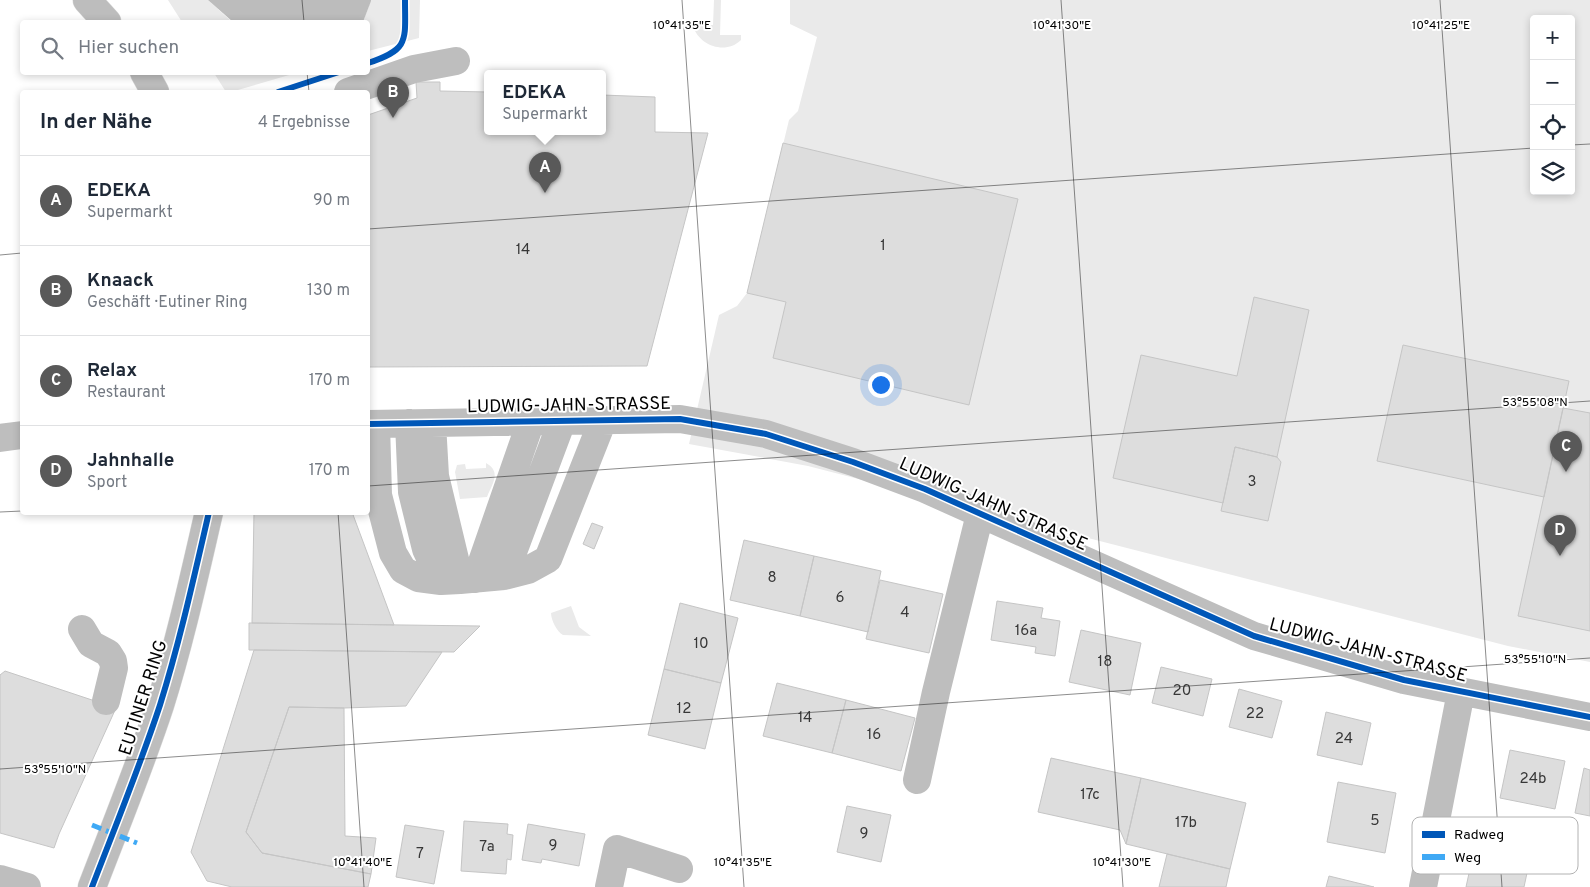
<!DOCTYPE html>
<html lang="de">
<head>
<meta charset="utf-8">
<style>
	body { margin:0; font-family:Overpass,sans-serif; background:#f2f2f3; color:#1f2937 }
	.controls { position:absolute; right:15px; top:15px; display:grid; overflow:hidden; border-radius:5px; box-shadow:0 2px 8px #0003 }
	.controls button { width:45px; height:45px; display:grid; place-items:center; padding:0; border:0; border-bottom:1px solid #e0e1e3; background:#fff; color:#1f2937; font:25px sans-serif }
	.you { position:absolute; left:880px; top:384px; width:18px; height:18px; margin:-12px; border:4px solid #fff; border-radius:50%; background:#1a73e8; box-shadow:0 0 0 8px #1a73e833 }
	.badge { display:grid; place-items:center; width:32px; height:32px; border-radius:50%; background:#595959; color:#fff; font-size:16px; font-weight:700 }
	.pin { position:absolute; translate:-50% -41px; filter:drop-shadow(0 1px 2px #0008) }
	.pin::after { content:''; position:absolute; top:26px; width:18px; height:15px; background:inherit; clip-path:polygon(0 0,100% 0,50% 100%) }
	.popup { position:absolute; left:484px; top:70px; width:122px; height:65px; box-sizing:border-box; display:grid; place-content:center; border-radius:5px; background:#fff; filter:drop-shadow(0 1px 4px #0005); font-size:16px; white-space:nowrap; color:#747a83 }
	.popup b { font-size:19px; color:#1f2937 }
	.popup::after { content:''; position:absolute; left:50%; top:100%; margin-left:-10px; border:10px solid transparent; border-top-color:#fff }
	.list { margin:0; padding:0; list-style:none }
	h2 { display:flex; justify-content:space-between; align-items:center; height:65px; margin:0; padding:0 20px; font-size:21px }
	h2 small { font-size:16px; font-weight:400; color:#747a83 }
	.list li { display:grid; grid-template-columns:32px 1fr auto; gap:15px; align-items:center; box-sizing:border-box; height:90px; padding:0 20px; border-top:1px solid #e0e1e3 }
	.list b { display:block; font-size:19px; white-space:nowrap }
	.list p { margin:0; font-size:16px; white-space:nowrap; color:#747a83 }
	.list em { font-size:16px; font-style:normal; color:#747a83 }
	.icon { flex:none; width:28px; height:28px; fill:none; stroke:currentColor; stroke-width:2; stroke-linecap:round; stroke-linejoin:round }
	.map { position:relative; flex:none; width:1590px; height:887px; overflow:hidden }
	.search { position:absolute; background:#fff; box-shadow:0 2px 8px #0003; left:20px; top:20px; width:350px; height:55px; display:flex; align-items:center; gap:12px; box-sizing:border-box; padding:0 18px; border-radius:5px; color:#747a83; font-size:19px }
	.panel { position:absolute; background:#fff; box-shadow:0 2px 8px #0003; left:20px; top:90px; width:350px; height:425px; border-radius:5px }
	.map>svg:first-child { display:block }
</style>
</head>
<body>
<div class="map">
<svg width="1590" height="887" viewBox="0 0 1590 887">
	<rect width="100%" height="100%" fill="#fff"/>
	<path fill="#eaeaea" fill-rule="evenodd" d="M168,0H208L232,22H182Z
		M371,0H420L419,38L368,51V22H363Z
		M714,0H721L720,35H741V40C726,55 699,46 693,26L713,25Z
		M790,0H1590V662L1508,646L808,466L689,444L719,315L737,306L747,293L789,120L798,111L817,37L790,24ZM1534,19H1571V191H1534Z
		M214,73H296L231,92H226Z
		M486,463C502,472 492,484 487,497L460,499L455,472L457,465L465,464L466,469L486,468Z
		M571,606L579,627L591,636L563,635C557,632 551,620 551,613Z"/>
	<path fill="#bcbcbc" d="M208,0H371V1L363,22H233Z"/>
	<path fill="#ddd" stroke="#c5c5c5" d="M416,82H440V91L488,92V132H602V95L655,97V132L708,133L647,366L368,367V115L417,98Z
		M783,143L1018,199L969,405L773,358L786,302L747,293Z
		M1254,297L1309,310L1277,457L1235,447L1223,503L1113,478L1141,355L1237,376Z
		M1403,345L1569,381L1544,497L1377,461Z
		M1563,408L1590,413V631L1518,616Z
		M1235,447L1277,457L1281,462L1268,521L1221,511Z
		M254,512H352L394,625L252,623Z
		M592,523L603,527L594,549L583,544Z
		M744,540L814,556L800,616L730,600Z
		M814,556L881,571L868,632L800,616Z
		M880,580L943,594L929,653L866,639Z
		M997,601L1043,608L1041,618L1060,621L1055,656L1035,653L1036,647L991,640Z
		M680,603L738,618L721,683L664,669Z
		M249,623H252L480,626L454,652L254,650H249Z
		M1081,630L1141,643L1130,695L1069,682Z
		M254,650L442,652L406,706L344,708L289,707L246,832L262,853L371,874L368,887H232L207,881L191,852Z
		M1161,667L1212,679L1203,716L1152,703Z
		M664,669L721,683L705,749L648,735Z
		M5,671L116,708L59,834L54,848L0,833V675Z
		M777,683L846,700L832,753L763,736Z
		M1239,689L1282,701L1272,738L1229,727Z
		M846,700L915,718L901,771L832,753Z
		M289,707L344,708L345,836L376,838L371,874L262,853L246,832Z
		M1326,712L1371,723L1362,765L1317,755Z
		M1510,750L1565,761L1555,809L1500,798Z
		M1051,758L1141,778L1126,844L1120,830L1038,812Z
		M1584,768L1590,770V816L1575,813Z
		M1141,778L1246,803L1230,869L1126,844Z
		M1338,782L1396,793L1385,853L1327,842Z
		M847,806L891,815L881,862L837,852Z
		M1494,820L1518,825L1514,840L1533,845L1524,887H1466L1478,832L1490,835Z
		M464,821L508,824L507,834L513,835L511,860L507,859L506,874L461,871Z
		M528,824L585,834L579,866L542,859L541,863L522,860Z
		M405,825L444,831L434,884L396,877Z
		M1167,854L1230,869L1226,887H1159Z
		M1329,876L1374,887H1326Z"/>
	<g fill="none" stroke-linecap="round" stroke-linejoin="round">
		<g stroke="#dbdbdb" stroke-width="29">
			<path id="major" d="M87,0L107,22
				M144,72L155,92
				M92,887C115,827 140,766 160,705C180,641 194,577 209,512"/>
		</g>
		<path stroke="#bebebe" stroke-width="28" d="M348,92L414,69L456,61
			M409,423L412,492L426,549L441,581
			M432,423L435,476L460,580
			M368,424L680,419L766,434L853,462L925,489L1254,636L1404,680L1590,717
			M376,424L378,495L393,553L403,570L418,578L441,581L460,580L504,576L528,570L548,559L603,420
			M0,438L22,435
			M504,576L562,421
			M476,579L531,421
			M82,629L91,644L108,653L113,661L114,668L106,701
			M917,780L936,692L980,514
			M0,879L27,887
			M609,887L617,849L679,869
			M1423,887L1461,692"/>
		<use href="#major" stroke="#bdbdbd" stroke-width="28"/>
		<path stroke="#3fa9f5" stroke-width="5" stroke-dasharray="10 5" stroke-linecap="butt" d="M92,825L137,843"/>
		<g stroke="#fff" stroke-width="9">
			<path id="cycleway" d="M368,63C410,49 405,41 405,0
				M278,92L339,72
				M368,424L680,419L766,434L853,462L925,489L1254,636L1404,680L1590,717
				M92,887C115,827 140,766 160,705C180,641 194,577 209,512"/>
		</g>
		<use href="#cycleway" stroke="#0057b8" stroke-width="6"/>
	</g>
	<path fill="none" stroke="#000" stroke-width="1" stroke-opacity="0.45" d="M302,0L304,22M682,0L744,887M1061,0L1123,887M1440,0L1502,887M307,72L309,92M1571,145L1590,144M368,229L1534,148M0,255L22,253M368,486L1590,401M0,512L22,511M338,512L364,887M0,769L1590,658"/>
	<g text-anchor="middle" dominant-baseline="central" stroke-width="4" stroke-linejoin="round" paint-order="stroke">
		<g font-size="15" fill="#373737">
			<text x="883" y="246">1</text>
			<text x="523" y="250">14</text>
			<text x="1252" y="482">3</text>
			<text x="772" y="578">8</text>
			<text x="840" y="598">6</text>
			<text x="905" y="613">4</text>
			<text x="1026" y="631">16a</text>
			<text x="701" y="644">10</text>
			<text x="1105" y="662">18</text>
			<text x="1182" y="691">20</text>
			<text x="684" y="709">12</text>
			<text x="1255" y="714">22</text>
			<text x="805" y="718">14</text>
			<text x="874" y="735">16</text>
			<text x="1344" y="739">24</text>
			<text x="1533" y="779">24b</text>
			<text x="1090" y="795">17c</text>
			<text x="1375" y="821">5</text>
			<text x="1186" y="823">17b</text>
			<text x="864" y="834">9</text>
			<text x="553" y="846">9</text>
			<text x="487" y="847">7a</text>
			<text x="420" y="854">7</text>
		</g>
		<g font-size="18" fill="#000" stroke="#fff">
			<text transform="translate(569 406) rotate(-1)">LUDWIG-JAHN-STRASSE</text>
			<text transform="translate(993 505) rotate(24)">LUDWIG-JAHN-STRASSE</text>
			<text transform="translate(1368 651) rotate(15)">LUDWIG-JAHN-STRASSE</text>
			<text transform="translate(144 698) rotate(-72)">EUTINER RING</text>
		</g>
	</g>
	<rect x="1412" y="817" width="166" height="57" rx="8" fill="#fff" stroke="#b2b2b2" stroke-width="1"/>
	<rect x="1422" y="831" width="23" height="7" fill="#0057b8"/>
	<rect x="1422" y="854" width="23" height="6" fill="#3fa9f5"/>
	<g font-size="14" fill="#000">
		<text x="1454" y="839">Radweg</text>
		<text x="1454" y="862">Weg</text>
	</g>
	<g font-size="12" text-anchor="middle" fill="#000" stroke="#fff" stroke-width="4" stroke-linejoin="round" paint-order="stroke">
		<text x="682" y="29">10°41'35"E</text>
		<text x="1062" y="29">10°41'30"E</text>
		<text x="1441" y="29">10°41'25"E</text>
		<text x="1535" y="406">53°55'08"N</text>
		<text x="1535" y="663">53°55'10"N</text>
		<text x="55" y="773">53°55'10"N</text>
		<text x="363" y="866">10°41'40"E</text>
		<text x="743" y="866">10°41'35"E</text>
		<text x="1122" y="866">10°41'30"E</text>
	</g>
</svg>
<div class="controls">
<button>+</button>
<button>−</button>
<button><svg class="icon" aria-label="locate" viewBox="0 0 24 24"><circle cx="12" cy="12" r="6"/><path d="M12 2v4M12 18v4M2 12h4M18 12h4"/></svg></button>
<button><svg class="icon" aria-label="layers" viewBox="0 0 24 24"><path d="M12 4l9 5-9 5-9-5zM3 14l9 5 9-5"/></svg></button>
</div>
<div class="you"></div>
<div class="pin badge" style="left:545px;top:193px">A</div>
<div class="popup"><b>EDEKA</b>Supermarkt</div>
<div class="pin badge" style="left:393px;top:118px">B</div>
<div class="pin badge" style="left:1566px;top:472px">C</div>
<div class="pin badge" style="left:1560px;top:556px">D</div>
<div class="search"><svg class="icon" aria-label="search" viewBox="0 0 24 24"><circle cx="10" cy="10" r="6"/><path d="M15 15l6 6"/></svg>Hier suchen</div>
<section class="panel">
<h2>In der Nähe<small>4 Ergebnisse</small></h2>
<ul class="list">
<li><span class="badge">A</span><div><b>EDEKA</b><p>Supermarkt</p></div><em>90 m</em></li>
<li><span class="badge">B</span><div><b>Knaack</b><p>Geschäft · Eutiner Ring</p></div><em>130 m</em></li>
<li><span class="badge">C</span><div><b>Relax</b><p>Restaurant</p></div><em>170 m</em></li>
<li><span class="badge">D</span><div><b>Jahnhalle</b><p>Sport</p></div><em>170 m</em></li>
</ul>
</section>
</div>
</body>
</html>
